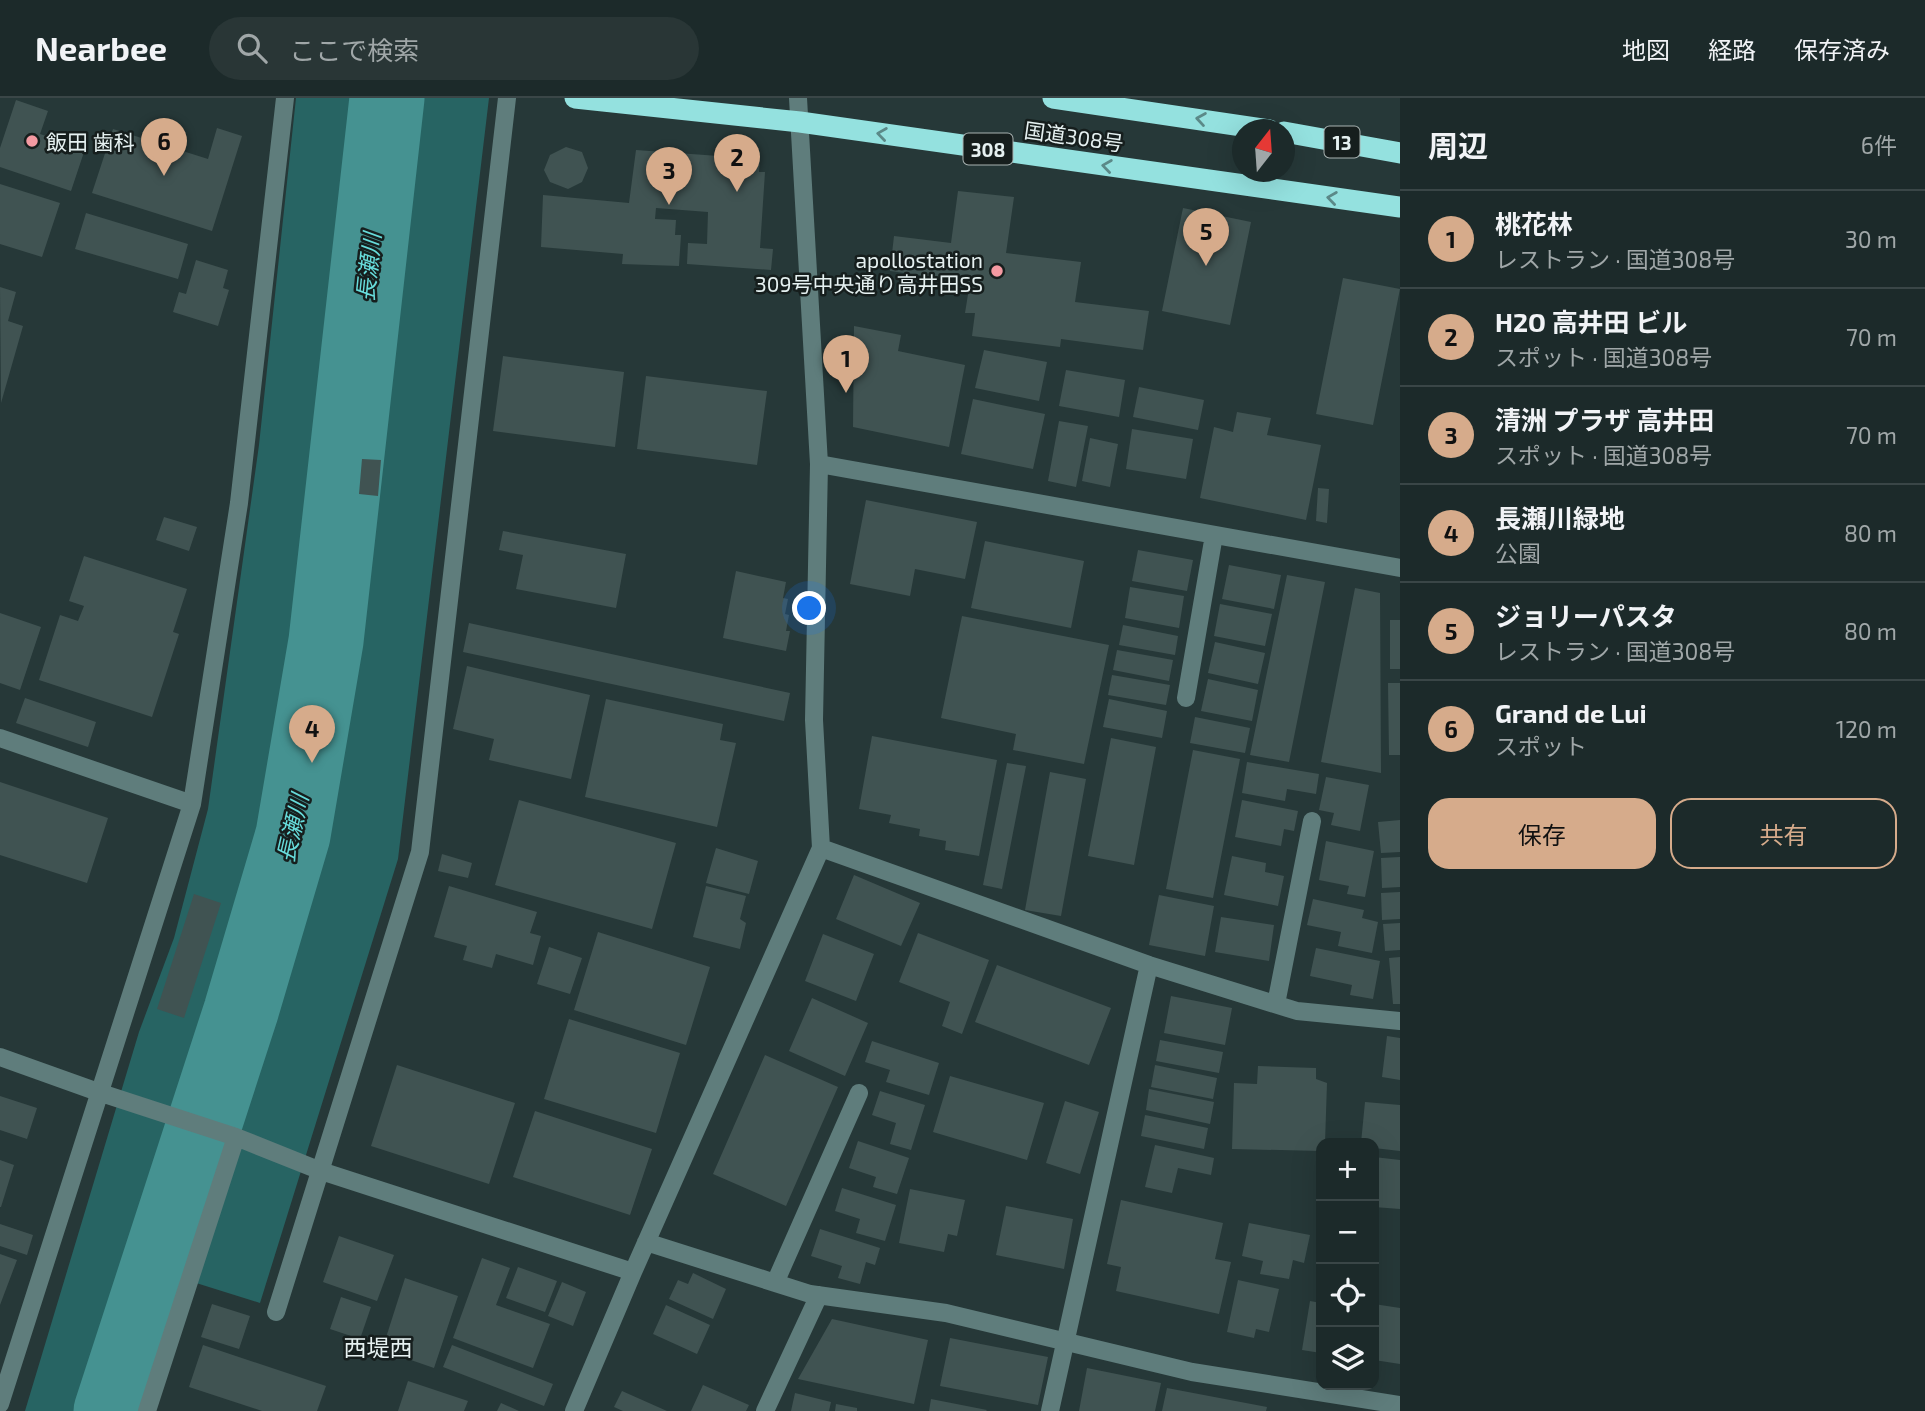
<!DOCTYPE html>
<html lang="ja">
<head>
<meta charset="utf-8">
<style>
	body { margin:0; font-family:"Exo 2","Noto Sans JP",sans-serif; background:#293636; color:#f1f3f6 }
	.controls { position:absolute; right:21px; bottom:21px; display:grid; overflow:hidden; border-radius:14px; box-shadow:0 7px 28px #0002 }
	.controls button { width:63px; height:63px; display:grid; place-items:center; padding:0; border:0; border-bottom:2px solid #3a4647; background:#1c2a2a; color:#f1f3f6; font:35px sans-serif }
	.compass { position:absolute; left:1232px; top:21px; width:63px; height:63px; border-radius:50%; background:#1c2a2a; box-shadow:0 7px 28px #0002; rotate:17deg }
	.you { position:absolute; left:810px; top:511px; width:24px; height:24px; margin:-18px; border:5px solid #fff; border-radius:50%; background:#1a73e8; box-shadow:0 0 0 10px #1a73e833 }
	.badge { display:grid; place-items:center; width:46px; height:46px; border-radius:50%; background:#d6ab8b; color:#111; font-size:23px; font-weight:700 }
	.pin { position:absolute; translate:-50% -58px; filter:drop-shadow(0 2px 4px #0008) }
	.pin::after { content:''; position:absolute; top:37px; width:24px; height:21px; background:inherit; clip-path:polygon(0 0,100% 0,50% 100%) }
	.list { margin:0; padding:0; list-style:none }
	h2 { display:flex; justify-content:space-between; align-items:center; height:91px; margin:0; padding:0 28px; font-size:30px }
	h2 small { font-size:23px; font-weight:400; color:#a0a7a8 }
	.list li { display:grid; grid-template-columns:46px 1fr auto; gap:21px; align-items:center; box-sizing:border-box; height:98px; padding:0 28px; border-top:2px solid #3a4647 }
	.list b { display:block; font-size:26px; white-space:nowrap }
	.list p { margin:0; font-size:23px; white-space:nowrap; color:#a0a7a8 }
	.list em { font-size:23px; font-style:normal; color:#a0a7a8 }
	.actions { display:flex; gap:14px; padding:21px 28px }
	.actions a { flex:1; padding:16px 0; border:2px solid #d6ab8b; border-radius:21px; text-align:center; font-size:24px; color:#d6ab8b }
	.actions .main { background:#d6ab8b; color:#111 }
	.icon { flex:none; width:38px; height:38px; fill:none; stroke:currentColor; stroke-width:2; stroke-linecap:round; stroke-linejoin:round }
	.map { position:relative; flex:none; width:1400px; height:1313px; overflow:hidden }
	header { display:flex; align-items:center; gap:42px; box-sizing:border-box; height:98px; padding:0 35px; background:#1c2a2a; border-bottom:2px solid #3a4647 }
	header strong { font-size:33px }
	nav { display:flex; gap:38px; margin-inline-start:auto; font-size:24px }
	.search { width:490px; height:63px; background:#293636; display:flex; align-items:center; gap:18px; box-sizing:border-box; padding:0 24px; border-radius:38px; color:#a0a7a8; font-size:26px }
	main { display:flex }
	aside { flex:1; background:#1c2a2a }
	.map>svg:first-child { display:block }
</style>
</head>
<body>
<header>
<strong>Nearbee</strong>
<div class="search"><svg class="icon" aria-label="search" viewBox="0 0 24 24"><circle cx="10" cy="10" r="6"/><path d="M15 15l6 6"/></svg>ここで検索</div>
<nav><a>地図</a><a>経路</a><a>保存済み</a></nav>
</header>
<main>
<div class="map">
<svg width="1400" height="1313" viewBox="0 0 1400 1313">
	<rect width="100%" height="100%" fill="#263838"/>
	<path fill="#276463" d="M296,0H489L398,761L260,1205L177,1179L130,1313H25L139,934L174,840L208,711L259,347Z"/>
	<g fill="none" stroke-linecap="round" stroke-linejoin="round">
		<path stroke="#459291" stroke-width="75" d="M111,1313L241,913L293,737L326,543L387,0"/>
	</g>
	<path fill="#405352" d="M16,2L48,13L40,36L85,51L71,93L0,69V50Z
		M217,30L242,38L212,133L92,95L113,31L208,61Z
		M566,49L582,54L588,70L582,84L568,91L550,84L544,72L550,57Z
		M636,52L760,61L759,74H765L760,150L773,151L771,172L687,166L688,145L707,146L708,114L656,110L655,121L676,122L675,137H681L679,168L622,166L623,156L541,149L543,97L629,105Z
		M0,86L60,105L42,159L0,146Z
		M958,93L1014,99L1006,155L1081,164L1075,204L1149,213L1143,252L1061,241L1060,249L972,238L975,215H965L970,184L890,173L894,138L951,145Z
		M1183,110L1251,124L1230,227L1162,213Z
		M86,115L188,146L178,181L75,151Z
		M196,162L228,172L223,190L229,192L218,228L173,214L179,194L186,196Z
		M1343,180L1400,191L1373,327L1316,316Z
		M0,189L16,194L8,223L23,228L1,305Z
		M854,228L901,237L898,253L965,267L949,349L853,329Z
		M984,252L1047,264L1039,303L975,290Z
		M503,258L624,274L615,349L493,333Z
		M1066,272L1125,282L1119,319L1059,308Z
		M646,278L767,293L757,367L637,351Z
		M1139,289L1204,302L1198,332L1133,319Z
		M973,301L1045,316L1033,371L961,356Z
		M1237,314L1271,320L1267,337L1321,347L1306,422L1200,400L1214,329L1233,334Z
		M1059,323L1088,328L1076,389L1048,383Z
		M1132,331L1193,341L1186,381L1126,371Z
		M1090,340L1118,346L1110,389L1082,383Z
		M362,361L381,362L378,398L359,396Z
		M1318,390L1329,391L1327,425L1316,423Z
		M866,402L977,424L965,481L915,471L910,498L850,486Z
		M164,419L197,429L189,453L156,442Z
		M503,433L626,456L616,510L516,491L523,457L499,452Z
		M985,443L1084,463L1071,530L971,510Z
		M1138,452L1193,462L1187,493L1132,483Z
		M84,458L187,491L173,534L179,536L152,619L39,582L60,517L78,523L84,508L69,503Z
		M1229,467L1281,477L1274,511L1222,501Z
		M736,473L786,484L783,500L788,501L785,516L789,517L786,533H790L786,553L723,540Z
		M1287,477L1325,484L1289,664L1250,657Z
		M1130,489L1184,498L1179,530L1125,520Z
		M1355,490L1380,495L1381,675L1321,664Z
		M1220,506L1272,516L1265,548L1214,538Z
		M0,515L41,529L20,592L0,585Z
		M962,518L1109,547L1084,666L1013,652L1016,636L941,620Z
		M1390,522H1400V571H1390Z
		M469,525L790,595L784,623L463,554Z
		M1123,527L1178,538L1175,557L1119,547Z
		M1215,544L1265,555L1258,586L1208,575Z
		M1117,552L1173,562L1169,583L1113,572Z
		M467,568L590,597L571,681L489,662L494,641L453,631Z
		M1112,577L1170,587L1166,607L1108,597Z
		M1208,581L1258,592L1252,623L1201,613Z
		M1388,585H1400V657H1389Z
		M25,600L96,624L88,649L16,625Z
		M606,601L723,626L720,642L736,645L717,729L585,699Z
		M1109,601L1167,613L1162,640L1103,629Z
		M1195,619L1250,630L1245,655L1190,645Z
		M872,638L997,662L979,758L945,752L946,743L919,738L920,731L889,725L891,717L859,711Z
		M1111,640L1156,649L1134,767L1088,758Z
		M1193,652L1240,661L1213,800L1166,791Z
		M1247,664L1319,676L1316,696L1287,691L1285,703L1242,695Z
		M1007,665L1026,668L1002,791L983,787Z
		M1050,674L1086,681L1061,818L1025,812Z
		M1326,679L1369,687L1360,733L1331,727L1334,715L1319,712Z
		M0,684L108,720L87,785L0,757Z
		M519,702L676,745L652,831L495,787Z
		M1242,702L1298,713L1294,733L1284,731L1281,748L1235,739Z
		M1400,722V754L1381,755L1378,724Z
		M1326,743L1374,753L1365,799L1347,796L1349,788L1319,782Z
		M716,750L758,763L749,796L706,785Z
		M442,756L472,765L468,780L438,773Z
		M1232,758L1266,765L1265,774L1284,778L1278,808L1224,797Z
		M1400,759V789L1382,790L1381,760Z
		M854,777L920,805L901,848L836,821Z
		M449,788L537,814L530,835L541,838L533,867L496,856L492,870L463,862L467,848L434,839Z
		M706,788L746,798L740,821L746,825L740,851L693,839Z
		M1400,794V821L1382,822L1381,795Z
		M194,796L221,805L184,920L157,911Z
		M1159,797L1214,808L1205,858L1149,847Z
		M1313,801L1364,812L1362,820L1378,824L1372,855L1338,848L1341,834L1307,827Z
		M1221,819L1274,827L1269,863L1215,854Z
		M1400,825V852L1385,853L1383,826Z
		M598,834L710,869L686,947L574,912Z
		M918,835L989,862L962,936L942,928L950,904L899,884Z
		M823,836L874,856L856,903L805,883Z
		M549,849L582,860L570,896L537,886Z
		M1316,850L1380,863L1373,901L1350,897L1352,887L1310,878Z
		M1400,859V906H1393L1389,860Z
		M997,867L1111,910L1089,967L975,924Z
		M1171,898L1232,910L1225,947L1164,935Z
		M812,900L868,925L845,978L789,953Z
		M569,921L680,955L656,1035L544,1001Z
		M1387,938L1400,940V982L1382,979Z
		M1160,942L1223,954L1219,975L1156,963Z
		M872,943L939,965L929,997L886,984L890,972L865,964Z
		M765,957L838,989L786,1108L713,1076Z
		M397,967L515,1005L489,1086L371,1048Z
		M1155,967L1217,980L1213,1001L1151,989Z
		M1258,968L1316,970V981L1327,985L1325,1045H1321V1053L1232,1051L1234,985L1257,986Z
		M950,978L1044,1005L1027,1062L933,1034Z
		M1149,991L1214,1004L1210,1026L1146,1012Z
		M880,993L925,1007L911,1052L890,1046L896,1025L872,1017Z
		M0,998L37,1010L27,1041L0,1032Z
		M1065,1003L1099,1014L1080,1076L1046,1065Z
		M1365,1004L1400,1007V1053L1374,1050V1045H1361Z
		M535,1013L652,1051L630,1117L513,1079Z
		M1145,1017L1208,1030L1204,1051L1141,1038Z
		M858,1043L909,1060L897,1096L873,1089L876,1079L849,1070Z
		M1155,1047L1214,1060L1211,1077L1178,1070L1172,1095L1145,1089Z
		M1374,1059L1400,1062V1111L1374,1109Z
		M0,1062L14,1067L1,1109H0Z
		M842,1090L896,1107L885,1143L856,1135L860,1121L835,1113Z
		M910,1091L965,1102L957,1138L948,1136L944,1154L899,1145Z
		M1121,1102L1223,1125L1215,1161L1231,1164L1219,1216L1116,1193L1121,1169L1107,1166Z
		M1006,1108L1073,1121L1064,1171L996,1157Z
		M1249,1125L1310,1137L1304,1165L1293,1162L1289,1181L1260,1176L1263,1163L1242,1158Z
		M0,1126L33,1137L27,1157L0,1148Z
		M820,1131L880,1150L875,1167L866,1164L860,1186L838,1180L842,1168L811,1158Z
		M339,1138L394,1157L377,1203L323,1184Z
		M0,1156L17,1162L0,1207Z
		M482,1160L510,1170L496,1207L550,1226L533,1270L453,1240Z
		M518,1169L557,1183L545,1214L506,1200Z
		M693,1175L726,1191L713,1221L669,1201L678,1182L688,1186Z
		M405,1180L458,1198L434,1270L382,1252Z
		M1238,1182L1279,1191L1269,1234L1256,1231L1254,1240L1227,1234Z
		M562,1184L586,1194L573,1228L548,1218Z
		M341,1199L371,1209L360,1241L330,1231Z
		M1310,1203L1321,1205V1255L1302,1252Z
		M212,1206L250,1218L239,1251L201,1239Z
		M1374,1206L1400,1210V1266L1374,1262Z
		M666,1207L710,1227L697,1256L653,1236Z
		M832,1221L928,1242L914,1306L798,1281Z
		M950,1240L1048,1259L1038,1307L940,1288Z
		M203,1247L326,1288L317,1313H262L189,1289Z
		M452,1247L553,1286L544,1308L443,1269Z
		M1087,1270L1161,1285L1155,1313H1079Z
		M408,1283L468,1303L464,1313H398Z
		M703,1287L749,1307L746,1313H691Z
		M1167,1290L1267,1309L1266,1313H1162Z
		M622,1293L667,1313H623L614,1309Z
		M795,1295L831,1304L829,1313H791Z
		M931,1301L987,1312L986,1313H929Z
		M501,1305L519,1313H497Z
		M836,1306L857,1310V1313H835Z"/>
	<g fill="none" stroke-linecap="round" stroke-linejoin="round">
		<path stroke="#5f7d7c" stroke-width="18" d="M819,366L1400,470
			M1186,600L1214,437
			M0,640L192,706
			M821,750L1149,867L1297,913L1400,923
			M1276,906L1312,723
			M0,959L98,994L236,1039L321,1073L633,1174
			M646,1144L810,1196L946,1215L1192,1274L1400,1307
			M775,1185L859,995
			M276,1214L420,754L507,0
			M0,1306L192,706L239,405L285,0
			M147,1313L236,1039
			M574,1313L633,1174L821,750L814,622L819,366L798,0
			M765,1313L819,1197
			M1050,1313L1149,867"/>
		<path stroke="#94e1df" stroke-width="21" d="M575,0L800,24L1400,109
			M1053,0L1269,32
			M1284,34L1400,55"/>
	</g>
	<defs><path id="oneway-chevron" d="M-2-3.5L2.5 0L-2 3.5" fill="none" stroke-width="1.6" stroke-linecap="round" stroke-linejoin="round" transform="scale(1.75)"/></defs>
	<g stroke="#5b8988">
		<use href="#oneway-chevron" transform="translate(1201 21) rotate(-171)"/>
		<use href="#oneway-chevron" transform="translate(882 36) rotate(-172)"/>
		<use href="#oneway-chevron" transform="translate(1107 68) rotate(-172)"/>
		<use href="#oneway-chevron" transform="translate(1332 100) rotate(-172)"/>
	</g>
	<g fill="#f49aa2" stroke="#161e1d" stroke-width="2.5">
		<circle cx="32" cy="43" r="7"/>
		<circle cx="997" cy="173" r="7"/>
	</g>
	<g text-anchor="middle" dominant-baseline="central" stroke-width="5" stroke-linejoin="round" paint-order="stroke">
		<g fill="#161e1d" stroke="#a8b2b1" stroke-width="2">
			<rect x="1324.5" y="28.5" width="35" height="31" rx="5"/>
			<rect x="963.5" y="35.5" width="49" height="31" rx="5"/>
		</g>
		<g font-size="19" font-weight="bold" fill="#e6f1f1">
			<text x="1342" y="44">13</text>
			<text x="988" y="51">308</text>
		</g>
		<g font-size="21" fill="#e6f1f1" stroke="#161e1d">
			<text transform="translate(1074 38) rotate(8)">国道308号</text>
		</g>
		<g font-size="21" fill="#e6f1f1" stroke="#161e1d" text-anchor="start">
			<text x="46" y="43">飯田 歯科</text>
			<text x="983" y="161" text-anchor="end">apollostation<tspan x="983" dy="24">309号中央通り高井田SS</tspan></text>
		</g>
		<g font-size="23" font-style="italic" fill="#67dcdb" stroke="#161e1d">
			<text transform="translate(368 169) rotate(-84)">長瀬川</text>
			<text transform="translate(292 730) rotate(-77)">長瀬川</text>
		</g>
		<g font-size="23" fill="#e6f1f1" stroke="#161e1d">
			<text x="378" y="1249">西堤西</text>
		</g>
	</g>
</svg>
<div class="controls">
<button>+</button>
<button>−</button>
<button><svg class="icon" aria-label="locate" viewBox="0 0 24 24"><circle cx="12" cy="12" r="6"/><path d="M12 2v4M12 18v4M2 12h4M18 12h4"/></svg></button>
<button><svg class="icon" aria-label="layers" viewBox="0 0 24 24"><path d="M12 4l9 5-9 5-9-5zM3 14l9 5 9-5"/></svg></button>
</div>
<svg class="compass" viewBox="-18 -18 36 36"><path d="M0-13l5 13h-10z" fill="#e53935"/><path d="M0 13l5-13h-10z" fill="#a0a7a8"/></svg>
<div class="you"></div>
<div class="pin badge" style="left:846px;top:295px">1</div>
<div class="pin badge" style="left:737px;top:94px">2</div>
<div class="pin badge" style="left:669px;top:107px">3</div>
<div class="pin badge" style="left:312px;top:665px">4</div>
<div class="pin badge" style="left:1206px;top:168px">5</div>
<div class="pin badge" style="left:164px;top:78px">6</div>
</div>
<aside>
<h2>周辺<small>6件</small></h2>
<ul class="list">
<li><span class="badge">1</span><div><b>桃花林</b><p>レストラン · 国道308号</p></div><em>30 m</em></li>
<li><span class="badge">2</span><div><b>H2O 高井田 ビル</b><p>スポット · 国道308号</p></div><em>70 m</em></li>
<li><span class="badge">3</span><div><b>清洲 プラザ 高井田</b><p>スポット · 国道308号</p></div><em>70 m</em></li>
<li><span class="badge">4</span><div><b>長瀬川緑地</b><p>公園</p></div><em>80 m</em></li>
<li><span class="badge">5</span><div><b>ジョリーパスタ</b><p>レストラン · 国道308号</p></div><em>80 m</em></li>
<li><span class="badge">6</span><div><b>Grand de Lui</b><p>スポット</p></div><em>120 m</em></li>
</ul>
<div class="actions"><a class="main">保存</a><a>共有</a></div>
</aside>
</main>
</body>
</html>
